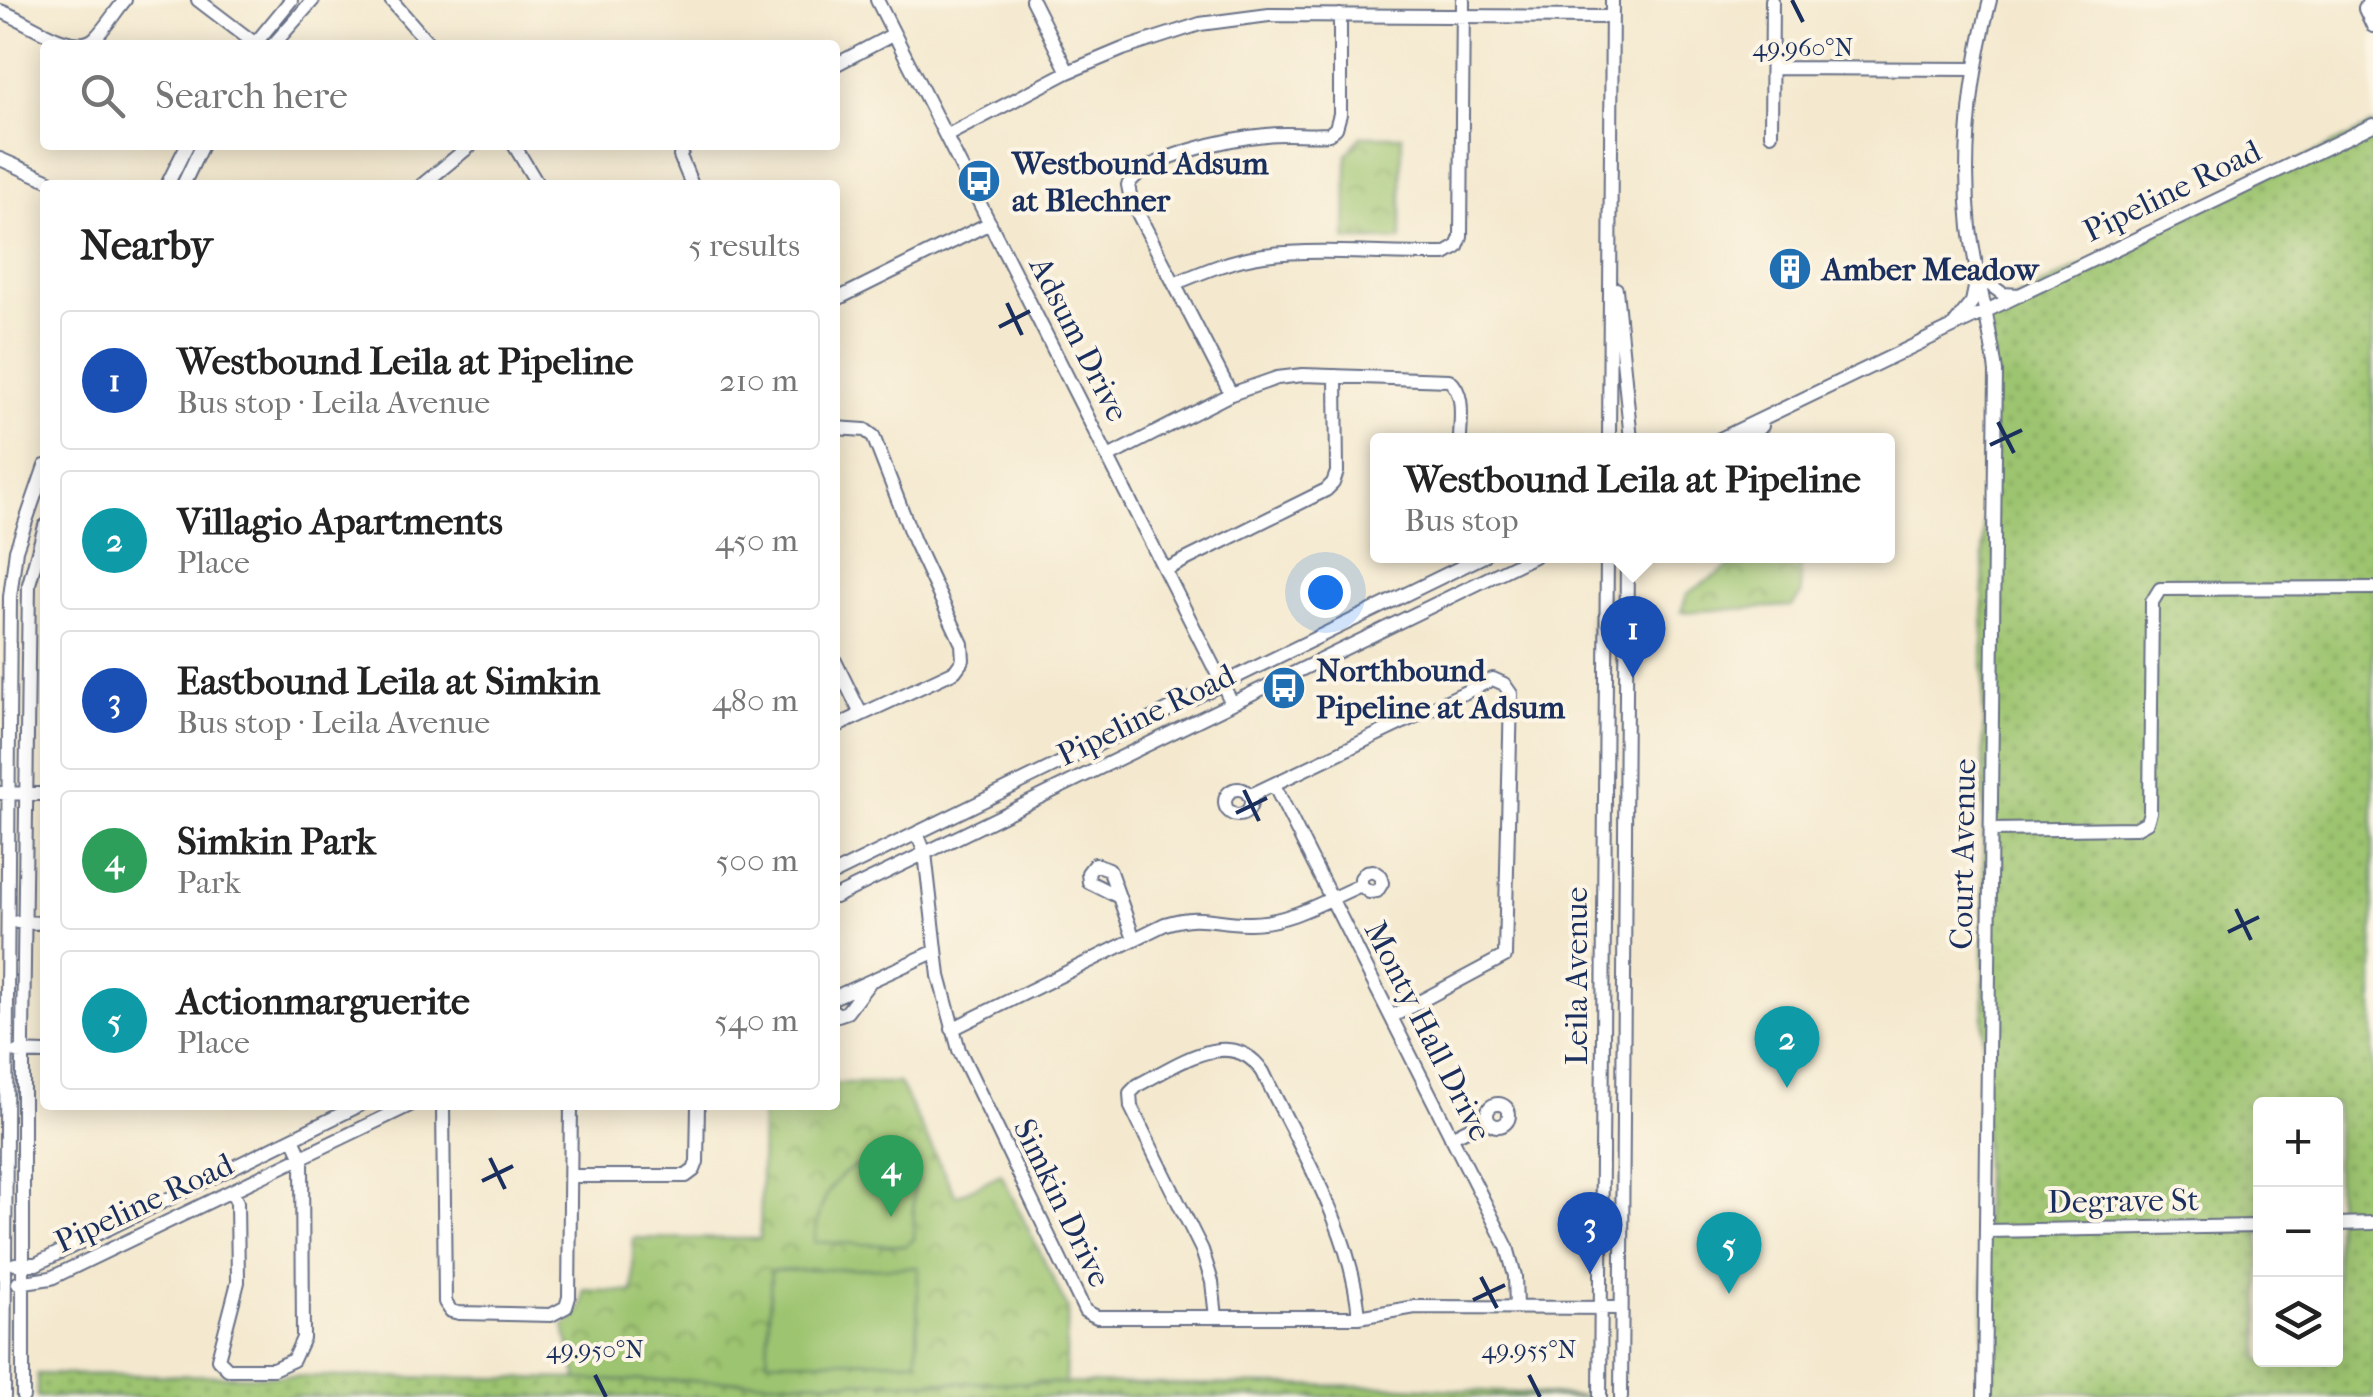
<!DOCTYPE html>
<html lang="en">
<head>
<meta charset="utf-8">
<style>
	body { margin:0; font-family:"IM FELL French Canon",serif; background:#f6f6f6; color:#222 }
	.controls { position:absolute; right:30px; bottom:30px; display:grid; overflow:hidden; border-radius:10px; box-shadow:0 5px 25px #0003 }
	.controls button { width:90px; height:90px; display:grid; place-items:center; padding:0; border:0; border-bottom:2px solid #e0e0e0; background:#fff; color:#222; font:50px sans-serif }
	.you { position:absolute; left:1325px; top:592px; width:35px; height:35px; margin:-25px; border:8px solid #fff; border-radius:50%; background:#1a73e8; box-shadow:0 0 0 15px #1a73e833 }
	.badge { display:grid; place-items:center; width:65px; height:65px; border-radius:50%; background:#7c3aed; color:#fff; font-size:32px; font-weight:700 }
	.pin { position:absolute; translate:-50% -82px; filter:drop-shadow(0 2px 5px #0008) }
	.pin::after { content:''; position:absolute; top:52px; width:35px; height:30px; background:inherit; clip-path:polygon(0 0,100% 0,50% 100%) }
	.popup { position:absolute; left:1370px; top:433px; width:525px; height:130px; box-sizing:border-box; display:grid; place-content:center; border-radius:10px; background:#fff; filter:drop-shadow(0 2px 8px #0005); font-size:32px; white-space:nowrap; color:#767676 }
	.popup b { font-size:38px; color:#222 }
	.popup::after { content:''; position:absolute; left:50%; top:100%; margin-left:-20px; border:20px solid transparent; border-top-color:#fff }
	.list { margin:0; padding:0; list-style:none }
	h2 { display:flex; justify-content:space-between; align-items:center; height:130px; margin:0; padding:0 40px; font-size:42px }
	h2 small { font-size:32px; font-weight:400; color:#767676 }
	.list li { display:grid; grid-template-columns:65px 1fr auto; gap:30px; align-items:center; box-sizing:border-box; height:140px; margin:0 20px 20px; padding:0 20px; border:2px solid #e0e0e0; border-radius:10px }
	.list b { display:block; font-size:38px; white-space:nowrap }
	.list p { margin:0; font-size:32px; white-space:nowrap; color:#767676 }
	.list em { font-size:32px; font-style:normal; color:#767676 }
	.icon { flex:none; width:55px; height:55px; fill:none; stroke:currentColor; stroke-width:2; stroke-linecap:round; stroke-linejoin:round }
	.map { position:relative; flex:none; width:2373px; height:1397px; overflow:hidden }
	.search { position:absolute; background:#fff; box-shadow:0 5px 25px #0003; left:40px; top:40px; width:800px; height:110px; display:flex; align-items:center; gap:25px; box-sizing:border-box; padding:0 35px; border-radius:10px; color:#767676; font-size:38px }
	.panel { position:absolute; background:#fff; box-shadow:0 5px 25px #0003; left:40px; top:180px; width:800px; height:930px; border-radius:10px }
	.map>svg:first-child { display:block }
</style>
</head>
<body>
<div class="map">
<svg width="2373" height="1397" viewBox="0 0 2373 1397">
	<defs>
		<pattern id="grass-dots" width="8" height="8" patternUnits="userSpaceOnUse" patternTransform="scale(2.5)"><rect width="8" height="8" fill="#9dc46f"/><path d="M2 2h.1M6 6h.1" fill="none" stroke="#7fa05e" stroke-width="1.8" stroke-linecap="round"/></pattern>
		<pattern id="park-crowns" width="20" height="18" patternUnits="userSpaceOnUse" patternTransform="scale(2.5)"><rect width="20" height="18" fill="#9dc46f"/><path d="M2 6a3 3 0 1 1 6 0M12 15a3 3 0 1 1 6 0" fill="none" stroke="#7fa05e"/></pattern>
	</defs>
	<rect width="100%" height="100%" fill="#fcf5e5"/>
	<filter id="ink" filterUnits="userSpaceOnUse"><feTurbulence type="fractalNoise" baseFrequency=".01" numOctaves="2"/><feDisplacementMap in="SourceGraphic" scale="20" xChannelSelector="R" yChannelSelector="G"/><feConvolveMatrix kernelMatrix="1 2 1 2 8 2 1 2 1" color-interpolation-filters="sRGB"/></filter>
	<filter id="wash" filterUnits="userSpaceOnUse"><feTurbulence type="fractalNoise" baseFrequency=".0048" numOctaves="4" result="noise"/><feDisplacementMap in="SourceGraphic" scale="40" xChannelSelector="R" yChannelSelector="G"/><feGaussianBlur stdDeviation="2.25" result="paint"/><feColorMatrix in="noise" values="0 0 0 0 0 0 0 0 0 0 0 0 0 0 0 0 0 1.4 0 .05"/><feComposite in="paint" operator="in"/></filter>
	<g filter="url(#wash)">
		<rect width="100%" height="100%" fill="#f4e9cf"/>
		<path fill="url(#grass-dots)" stroke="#5c7a66" stroke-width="2.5" fill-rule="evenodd" d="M2373,125V1397H2229L1984,1390L1983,314ZM2260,1104H2336V1360H2260Z
			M37,1374L1382,1386L1595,1397H37Z"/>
		<path fill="url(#park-crowns)" stroke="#5c7a66" stroke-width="2.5" d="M1361,136H1402L1401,240H1346L1347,154Z
			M1746,556H1800L1801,595L1792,606L1681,612L1687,594Z
			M835,1083H899L956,1196L1001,1174L1068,1309L1065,1383L578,1380L564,1326C579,1316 583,1308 584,1290L633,1292V1238L760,1239L762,1105H835Z"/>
		<path fill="#9dc46f" stroke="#5c7a66" stroke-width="2.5" d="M897,1151L913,1152L914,1239L906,1246L814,1242C822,1183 840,1166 897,1151Z
			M918,1267L917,1361L767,1360L771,1271Z"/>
	</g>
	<g filter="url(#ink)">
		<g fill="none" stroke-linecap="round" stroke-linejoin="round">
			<g stroke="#677086" stroke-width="16">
				<path id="minor" d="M198,0L257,45
					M391,0L430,45
					M877,0L1232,703
					M1032,0L1068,72
					M2370,0L2365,9L2373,26
					M0,11C24,18 73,58 95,38C106,27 115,12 125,0
					M254,45L291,0
					M273,45L313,0
					M835,65L894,34
					M1772,68L1974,69
					M1771,134L1772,0
					M946,136L1068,72L1123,49L1200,24L1269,15L1612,17
					M514,145L538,185
					M685,145L680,156L692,185
					M0,159L59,185
					M167,185L187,145
					M183,185L202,145
					M422,185L471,145
					M1978,276L2003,294L2020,295
					M1174,284C1202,272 1233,259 1264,255C1324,248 1385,255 1445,254L1457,247L1461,237L1463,0
					M1616,289L1631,440
					M835,300L990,223
					M1953,326L1972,302L1976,283
					M1231,394L1131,200L1128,185C1145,156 1232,138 1266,135C1287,132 1308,136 1329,134L1336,128L1340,114V15
					M835,428L865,430L873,436L914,541L962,644L963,660L955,671L835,727
					M1609,440L1612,0
					M1718,440L2373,125
					M1743,440L1762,426
					M1108,457L1231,394L1277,378L1303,375L1449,380C1466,394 1460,420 1460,440
					M1165,570L1326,490L1333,483L1337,472L1336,376
					M835,661L861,714
					M1274,785L1507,1247L1515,1276L1516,1306
					M1225 802a13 13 0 1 1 26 0a13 13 0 1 1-26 0Z
					M0,793L45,794
					M1249,796L1493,679L1504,684L1511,694L1505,956L1391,1017
					M1991,830L2136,828L2147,822L2150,812L2152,602L2160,589L2373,588
					M917,833L925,853L939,976L959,1050L1085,1311L1097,1317H1359L1415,1307L1621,1308
					M835,873L1484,556
					M835,897L1534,556
					M1119,897L1089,882L1088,873L1095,864L1109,869L1134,939
					M17,922L45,923
					M835,997L936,951
					M835,1012L838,1015L847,1012L869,983
					M952,1029L1165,924C1203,912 1215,924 1250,923C1289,923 1326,900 1361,885V878L1366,872L1373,871L1380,876L1382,883L1377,891L1369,892L1361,885
					M17,1052L45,1053
					M1487 1115a11 11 0 1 1 22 0a11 11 0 1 1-22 0Z
					M443,1105L445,1302L451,1311L459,1313L551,1315L566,1307L569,1297L571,1105
					M1451,1137L1487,1119
					M572,1176H686L694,1170L697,1162L698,1105
					M232,1192L237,1202L238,1282L218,1359L228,1369H273L293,1360L303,1338L302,1158L293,1138
					M2336,1224L2373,1223
					M1986,1231L2260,1226
					M15,1264H36L360,1105
					M18,1283L51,1278L410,1105
					M1216,1317L1212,1282L1202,1250L1131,1107L1130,1093L1138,1085C1176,1066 1231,1024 1263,1072C1300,1150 1352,1229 1359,1317
					M4,1397L10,597L16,550L45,466
					M23,1397V1038L29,584L45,526
					M1600,1397L1607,556
					M1621,1397L1627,556
					M1984,1397L1996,372C1990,324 1976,277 1970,228C1962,152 1971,74 1990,0"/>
			</g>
			<use href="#minor" stroke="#fff" stroke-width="12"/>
		</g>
	</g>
	<path fill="none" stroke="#1b2f5e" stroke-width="4" d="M1792,0L1803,22M1007,303L1022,335M999,327L1030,311M1998,422L2014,453M1990,445L2022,430M1244,790L1259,821M1236,813L1267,798M2236,909L2251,940M2228,932L2259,917M490,1158L505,1189M482,1181L513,1166M1481,1277L1497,1308M1473,1300L1505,1285M595,1375L606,1397M1529,1375L1540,1397"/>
	<defs>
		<g id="bus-disc" transform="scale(2.25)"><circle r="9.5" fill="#1f6fb2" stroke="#fcf5e5"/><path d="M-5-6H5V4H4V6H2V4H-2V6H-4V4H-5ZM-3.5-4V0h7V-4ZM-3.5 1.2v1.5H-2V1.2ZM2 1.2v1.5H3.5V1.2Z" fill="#fff"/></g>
		<g id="building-disc" transform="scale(2.25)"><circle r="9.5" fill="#1f6fb2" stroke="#fcf5e5"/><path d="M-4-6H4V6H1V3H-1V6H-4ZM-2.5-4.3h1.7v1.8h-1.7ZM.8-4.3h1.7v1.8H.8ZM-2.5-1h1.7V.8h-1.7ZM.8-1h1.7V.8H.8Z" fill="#fff"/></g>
	</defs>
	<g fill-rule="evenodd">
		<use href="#bus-disc" x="979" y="181"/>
		<use href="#building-disc" x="1790" y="269"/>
		<use href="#bus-disc" x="1284" y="688"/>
	</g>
	<g text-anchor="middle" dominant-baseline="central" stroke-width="8" stroke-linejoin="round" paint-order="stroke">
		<g font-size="32" font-weight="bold" fill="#1b2f5e" stroke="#fcf5e5" text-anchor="start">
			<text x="1012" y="163">Westbound Adsum<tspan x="1012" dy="37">at Blechner</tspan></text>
			<text x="1822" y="269">Amber Meadow</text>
			<text x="1316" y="670">Northbound<tspan x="1316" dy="37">Pipeline at Adsum</tspan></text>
		</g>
		<g font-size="32" fill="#1b2f5e" stroke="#fcf5e5">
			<text transform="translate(2172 191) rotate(-26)">Pipeline Road</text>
			<text transform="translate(1079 339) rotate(63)">Adsum Drive</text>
			<text transform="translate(1146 715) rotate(-26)">Pipeline Road</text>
			<text transform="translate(1963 854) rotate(-89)">Court Avenue</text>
			<text transform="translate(1576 976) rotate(-90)">Leila Avenue</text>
			<text transform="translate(1428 1031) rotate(63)">Monty Hall Drive</text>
			<text transform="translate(2123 1201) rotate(-1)">Degrave St</text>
			<text transform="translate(144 1203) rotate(-25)">Pipeline Road</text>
			<text transform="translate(1062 1203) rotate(64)">Simkin Drive</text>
		</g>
	</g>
	<g font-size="25" text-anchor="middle" fill="#1b2f5e" stroke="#fcf5e5" stroke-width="8" stroke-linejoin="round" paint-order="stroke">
		<text x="1803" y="56">49.960°N</text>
		<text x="595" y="1358">49.950°N</text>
		<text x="1529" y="1358">49.955°N</text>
	</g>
</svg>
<div class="controls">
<button>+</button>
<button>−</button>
<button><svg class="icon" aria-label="layers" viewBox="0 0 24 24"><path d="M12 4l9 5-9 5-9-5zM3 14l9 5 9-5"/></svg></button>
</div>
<div class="you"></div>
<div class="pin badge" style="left:1633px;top:678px;background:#1a4fb4">1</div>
<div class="popup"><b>Westbound Leila at Pipeline</b>Bus stop</div>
<div class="pin badge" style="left:1787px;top:1088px;background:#0f9aa8">2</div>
<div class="pin badge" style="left:1590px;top:1274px;background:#1a4fb4">3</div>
<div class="pin badge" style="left:891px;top:1217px;background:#2e9e5b">4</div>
<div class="pin badge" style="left:1729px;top:1294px;background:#0f9aa8">5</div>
<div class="search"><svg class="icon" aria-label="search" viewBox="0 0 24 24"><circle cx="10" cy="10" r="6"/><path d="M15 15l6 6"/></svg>Search here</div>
<section class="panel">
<h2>Nearby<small>5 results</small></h2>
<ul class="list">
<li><span class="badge" style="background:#1a4fb4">1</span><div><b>Westbound Leila at Pipeline</b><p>Bus stop · Leila Avenue</p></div><em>210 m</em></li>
<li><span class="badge" style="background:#0f9aa8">2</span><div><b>Villagio Apartments</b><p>Place</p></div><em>450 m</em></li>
<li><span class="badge" style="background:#1a4fb4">3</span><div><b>Eastbound Leila at Simkin</b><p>Bus stop · Leila Avenue</p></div><em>480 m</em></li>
<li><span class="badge" style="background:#2e9e5b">4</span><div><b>Simkin Park</b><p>Park</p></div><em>500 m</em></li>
<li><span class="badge" style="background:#0f9aa8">5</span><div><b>Actionmarguerite</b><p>Place</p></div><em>540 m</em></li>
</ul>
</section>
</div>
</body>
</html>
